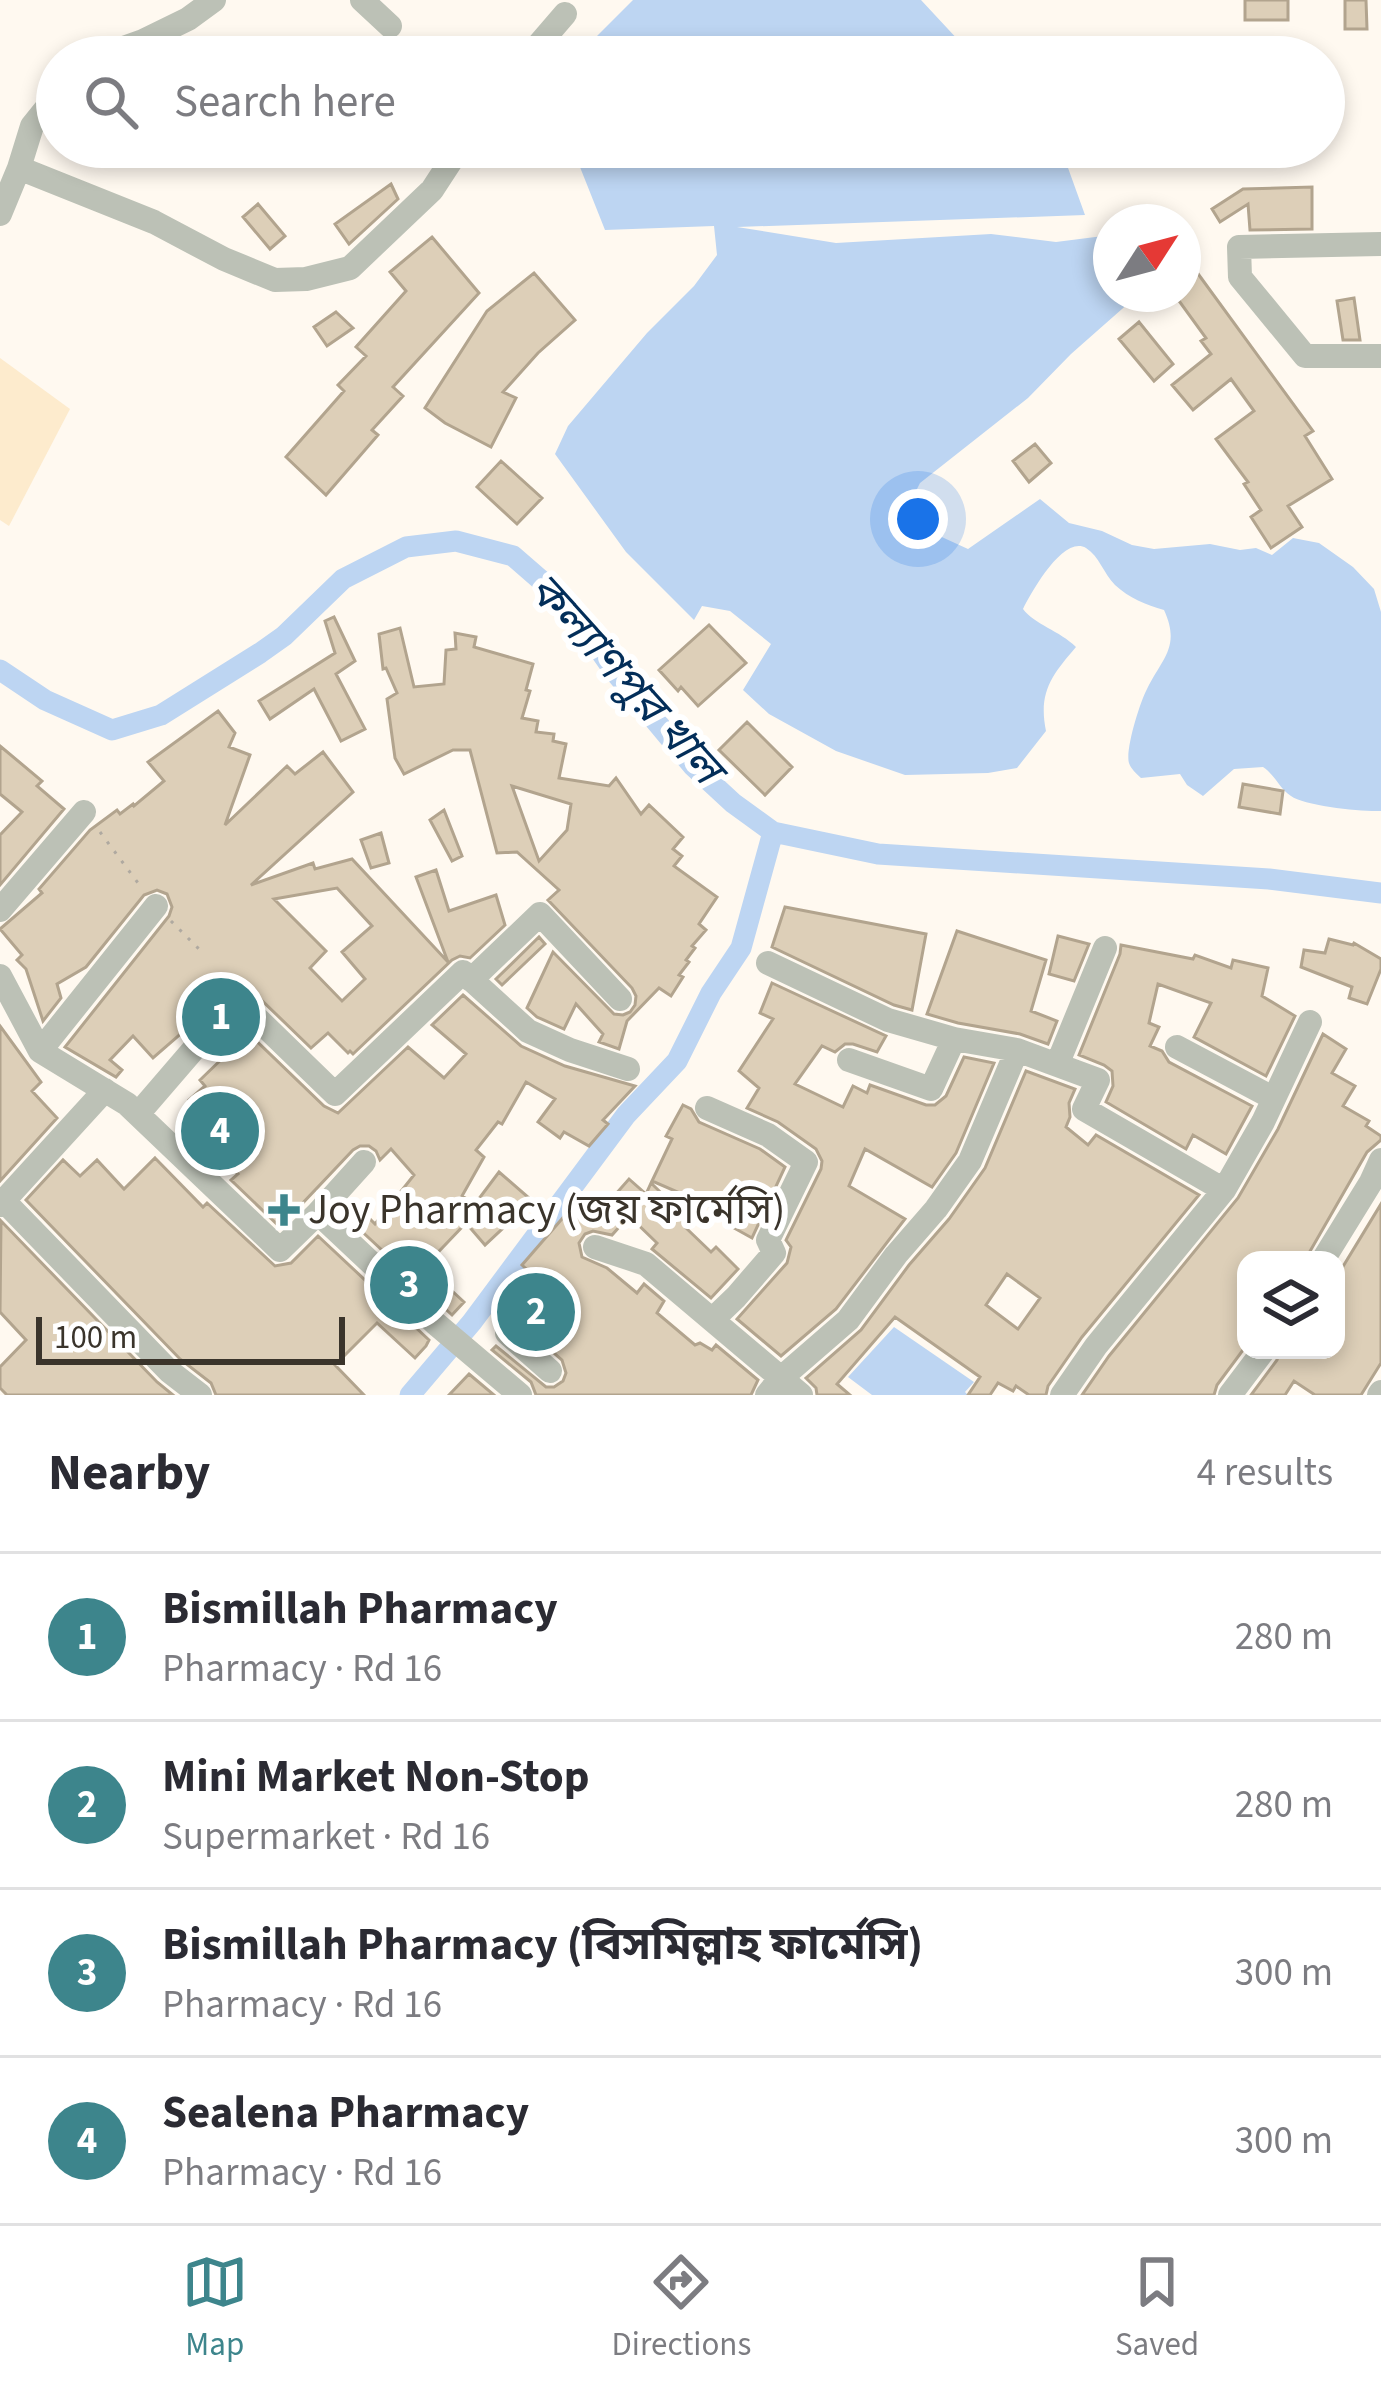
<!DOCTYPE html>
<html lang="en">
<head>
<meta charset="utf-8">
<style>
	body { margin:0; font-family:"Source Sans 3","Noto Sans Bengali",sans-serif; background:#f2f2f3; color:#2b2b33 }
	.controls { position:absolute; right:36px; bottom:36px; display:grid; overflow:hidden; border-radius:24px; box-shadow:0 6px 18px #0003 }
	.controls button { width:108px; height:108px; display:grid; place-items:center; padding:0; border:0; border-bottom:3px solid #e1e1e2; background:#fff; color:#2b2b33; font:60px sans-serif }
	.compass { position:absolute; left:1093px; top:204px; width:108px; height:108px; border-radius:50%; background:#fff; box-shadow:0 6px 18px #0003; rotate:54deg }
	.scale { position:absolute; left:36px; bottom:30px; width:309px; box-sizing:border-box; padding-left:12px; border:6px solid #3a342b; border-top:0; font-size:33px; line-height:42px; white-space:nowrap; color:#3a342b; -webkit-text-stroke:9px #fff; paint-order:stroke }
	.you { position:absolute; left:918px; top:519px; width:42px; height:42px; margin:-30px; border:9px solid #fff; border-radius:50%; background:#1a73e8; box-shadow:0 0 0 18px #1a73e833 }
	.badge { display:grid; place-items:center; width:78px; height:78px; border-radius:50%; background:#3d858c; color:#fff; font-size:39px; font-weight:700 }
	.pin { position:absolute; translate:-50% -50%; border:6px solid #fff; box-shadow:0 3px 12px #0006 }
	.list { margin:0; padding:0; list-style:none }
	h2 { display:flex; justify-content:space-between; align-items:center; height:156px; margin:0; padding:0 48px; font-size:51px }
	h2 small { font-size:39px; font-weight:400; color:#7c7c81 }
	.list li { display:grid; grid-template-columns:78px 1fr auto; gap:36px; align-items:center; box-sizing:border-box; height:168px; padding:0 48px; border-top:3px solid #e1e1e2 }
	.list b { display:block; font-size:45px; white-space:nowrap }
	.list p { margin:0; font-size:39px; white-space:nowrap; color:#7c7c81 }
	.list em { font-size:39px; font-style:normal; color:#7c7c81 }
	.icon { flex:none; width:66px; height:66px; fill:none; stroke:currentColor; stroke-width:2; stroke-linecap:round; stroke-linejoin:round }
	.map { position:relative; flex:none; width:1381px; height:1395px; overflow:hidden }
	.search { position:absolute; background:#fff; box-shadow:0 6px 18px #0003; left:36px; right:36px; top:36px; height:132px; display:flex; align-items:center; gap:30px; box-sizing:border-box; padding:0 42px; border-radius:66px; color:#7c7c81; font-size:45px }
	.sheet { height:828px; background:#fff }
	nav { display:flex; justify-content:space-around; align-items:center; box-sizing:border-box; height:168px; border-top:3px solid #e1e1e2; background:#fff; font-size:33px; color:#7c7c81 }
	nav a { display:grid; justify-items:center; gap:6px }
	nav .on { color:#3d858c }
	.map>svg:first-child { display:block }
</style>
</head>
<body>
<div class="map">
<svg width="1381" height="1395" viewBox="0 0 1381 1395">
	<rect width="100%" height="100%" fill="#fff9f0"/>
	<path fill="#fdebcd" d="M0,358L70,409L9,526L0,520Z"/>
	<path fill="#bdd5f2" d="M633,0H921L974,57H576Z
		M572,147H1057L1063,154L1085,215L737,227L836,243L991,234L1056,242L1111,235V294H1139L1071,354L1028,398L920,483L904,515L933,533L968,549L1040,499L1069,523L1102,531L1132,545L1154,549L1210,544L1240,550L1256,548L1272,555L1293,538L1319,543L1353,567L1374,589L1381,612V811C1363,812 1304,806 1291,796C1280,789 1275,775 1263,767L1234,769L1203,796L1187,785L1180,774L1141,778C1136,773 1131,769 1129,763C1125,750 1140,702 1147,689C1162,658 1181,647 1164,610C1146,605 1129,598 1115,585C1104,574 1099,556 1086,548C1063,535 1031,593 1023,609C1034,624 1060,631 1076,647C1052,675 1038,692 1046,731L1017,768L988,773L905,775L836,751L769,714L743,690L771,644L730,611L702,606L694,620L626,552L555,454L568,426L647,333L694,286L717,255L714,226L605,230Z
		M894,1327L974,1382L965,1392L968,1395H872L848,1377Z"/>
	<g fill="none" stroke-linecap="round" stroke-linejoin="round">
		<path stroke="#bdd5f2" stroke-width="21" d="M0,670L45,700L112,730L161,715L260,653L284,636L343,579L406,547L456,541L513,556L566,602L614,671L693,766L733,803L773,832L878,854L1269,879L1381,893
			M410,1395L472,1322L626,1115L677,1061L711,993L741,948L773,832"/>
	</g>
	<path fill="#ddcfb8" stroke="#b2a48e" stroke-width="3" fill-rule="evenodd" d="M1245,0H1288V20H1245Z
		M1345,0H1366L1367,29H1345Z
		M391,184L398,199L349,244L335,224Z
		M1312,187V229L1250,230L1248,204L1220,222L1212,209L1243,189Z
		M258,204L285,236L270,249L243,217Z
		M432,237L479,293L393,387L403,396L372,430L378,435L326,495L286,457L344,391L338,385L366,356L356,347L406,291L390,272Z
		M1196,271L1313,431L1305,436L1332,479L1288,506L1302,527L1271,548L1251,517L1261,510L1244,484L1248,482L1216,439L1254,411L1231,379L1193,410L1172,385L1211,354L1201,341L1206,338L1174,294H1183V280Z
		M534,273L575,320L538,353L503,392L516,398L491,447L445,423L425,408L487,311Z
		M1354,298L1360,340H1343L1337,301Z
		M336,312L353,328L327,346L314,327Z
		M1139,322L1173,364L1154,381L1119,339Z
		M1035,444L1051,463L1029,482L1013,461Z
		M501,461L542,498L517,524L477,487Z
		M334,617L355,661L336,674L365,729L341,741L314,689L270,719L259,701L335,653L325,621Z
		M709,625L746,663L698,706L681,687L678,691L659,670Z
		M400,628L414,687L444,684L446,650L456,649L455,633L476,637L474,647L533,664L526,690L530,691L522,718L538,721L536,732L554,734L553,741L566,744L559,778L609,786L616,778L641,814L649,805L683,837L673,849L682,856L674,866L717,897L699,924L706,930L692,946L695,948L686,960L689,962L679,975L683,977L671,996L659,988L627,1021L619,1049L599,1042L603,1034L576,1004L564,1029L537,1017L527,1008L553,952L614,1014L623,1015L630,1012L635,1005L636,996L632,988L548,900L559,890L517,852L497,853L470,750H453L404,774L395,758L387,699L397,693L386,668L383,669L379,634ZM512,786L571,804L567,830L539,861Z
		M218,711L235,733L229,747L250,755L225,825L287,766L295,774L323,752L353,792L251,885L313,863L315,869L352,859L448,962L416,877L436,870L449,911L496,895L505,925L470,958L460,956L452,960L353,1054L350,1051L348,1053L328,1033L311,1048L248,987L233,983L224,988L187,1032L185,1030L153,1058L133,1036L110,1060L122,1070L116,1077L65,1047L169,916L172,907L167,894L157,890L144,895L86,967L57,984L61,998L43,1021L26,969L17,960L22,955L0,929L42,893L39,889L90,830L117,810L120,814L133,804L134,806L164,781L148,762ZM337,888L372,926L342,952L365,979L342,1001L310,968L326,951L274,899Z
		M747,722L792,767L765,795L719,750Z
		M0,746L42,781L37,786L64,809L0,885V835L22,812L0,794Z
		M1243,784L1283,791L1280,814L1239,807Z
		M444,810L462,856L452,861L430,820Z
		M381,833L389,863L371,868L361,840Z
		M785,907L926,934L912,1010L894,1005L772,947Z
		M957,931L1046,960L1031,1011L1057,1021L1048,1044L1020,1034L958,1023L927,1014Z
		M1058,936L1089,944L1074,981L1049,974Z
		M539,937L545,944L502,985L496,979Z
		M1329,939L1353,945L1354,943L1381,959V969L1367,1004L1349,998L1352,987L1301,967L1304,950L1325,953Z
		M1121,945L1193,959L1195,955L1231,968L1233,960L1268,968L1262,996L1295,1016L1266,1076L1194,1037L1211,1003L1158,984L1149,1023L1159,1027L1150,1046L1162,1051L1169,1062L1252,1106L1226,1154L1193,1135L1186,1149L1106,1102L1113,1086L1112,1071L1104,1065L1079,1055L1120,954Z
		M772,983L886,1036L877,1052L853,1044H845L835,1052L822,1046L795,1084L843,1107L853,1086L867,1093L870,1085L926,1105H935L946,1096L964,1057L994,1063L956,1153L932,1187L865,1149L849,1186L905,1219L836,1309L781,1356L737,1319L787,1263L791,1247L786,1240L821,1169L822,1161L816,1149L778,1122L747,1108L759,1088L739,1071L773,1019L760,1013Z
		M463,995L521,1046L565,1066L635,1086L603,1120L608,1124L589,1146L564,1132L560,1138L538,1122L555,1099L526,1082L502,1124L498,1122L476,1150L484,1157L462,1196L475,1204L499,1172L529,1198L516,1216L485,1245L466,1223L425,1266L464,1302L452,1315L356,1226L366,1215L375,1224L414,1175L391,1149L380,1160L376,1151L369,1146H360L353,1150L280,1227L231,1180L238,1174L206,1141L216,1131L189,1100L205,1086L200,1080L230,1051L228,1049L246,1031L324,1106L338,1113L408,1047L444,1078L466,1054L432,1025Z
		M0,1026L41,1082L32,1091L57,1118L0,1181Z
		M1323,1034L1346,1049L1332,1073L1355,1086L1343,1106L1369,1121L1366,1126L1381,1136V1140L1367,1152L1305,1260H1246V1346L1217,1385L1214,1395H1082L1109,1356L1238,1198L1278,1129Z
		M1026,1071L1075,1089L1069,1103L1070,1117L1066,1127L1088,1145L1096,1135L1199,1195L1082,1337L1048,1386L1046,1395H1029L1016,1386L1013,1391L998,1383L990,1395H968L980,1377L895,1317L837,1384L850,1395H817L816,1388L806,1378L861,1330L909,1265L949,1219L985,1168ZM1007,1274L1040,1298L1018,1329L986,1305Z
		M683,1105L691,1109L699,1122L760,1149L785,1167L752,1238L734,1228L742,1220L652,1181L672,1139L666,1136Z
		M155,1158L203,1207L207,1203L275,1266L291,1263L318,1236L429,1340L426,1346L415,1358L377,1323L335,1365L364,1395H216L211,1383L180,1359L26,1200L63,1160L80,1176L97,1160L124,1189Z
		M629,1179L646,1194L651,1183L691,1222L686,1228L711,1252L716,1247L738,1269L711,1298L652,1249L657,1243L629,1216L612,1235L593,1231L585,1234L579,1243L582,1257L607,1268L637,1293L644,1284L664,1301L657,1313L695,1345L700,1343L712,1350L716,1345L758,1380L751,1395H536L531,1382L492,1350L496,1346L546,1387H554L563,1381L566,1373L562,1360L514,1318L542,1284L522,1265L574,1205L591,1222Z
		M1381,1204V1363L1361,1395H1315L1294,1381L1285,1395H1251L1277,1360L1280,1350H1336V1327L1343,1317L1336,1312V1278Z
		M1,1221L157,1382L173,1395H7L0,1388V1367L26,1340L0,1312Z
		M469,1374L494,1395H449Z"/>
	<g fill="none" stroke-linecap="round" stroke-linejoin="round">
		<path stroke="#afa9a0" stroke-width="3" stroke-dasharray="3 9" stroke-linecap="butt" d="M100,832L141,887
			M171,921L203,953"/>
		<path stroke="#bcc1b6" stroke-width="24" d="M362,0L390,26
			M98,57L143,41L188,19L214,0
			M528,57L565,14
			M19,168L32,126L57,95
			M0,214L19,168L154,222L224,259L275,280L306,279L350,268L432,190L460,147
			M1381,244L1239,247L1240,277L1305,356H1381
			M0,910L84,812
			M0,976L40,1051L127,1104L280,1250L318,1213L435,1323L520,1395
			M471,980L540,914L620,999
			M1177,1047L1273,1098
			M1017,1050L1098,1080L1084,1109L1224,1190
			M40,1051L156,906
			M849,1060L931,1089L954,1039
			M1057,1065L1105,948
			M707,1108L768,1135L806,1162L768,1240L774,1253L736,1297L712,1320
			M138,1114L237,999L335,1094L463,972L528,1031L570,1050L628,1069
			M4,1201L169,1371L200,1395
			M0,1205L105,1090
			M318,1213L364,1162
			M595,1247L646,1264L801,1395
			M1323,1260L1371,1182L1381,1160
			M507,1333L550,1371
			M767,1395L780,1379L848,1320L896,1255L936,1209L970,1161L1017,1050L954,1039L888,1020L768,963
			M1062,1395L1096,1346L1224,1190L1263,1122L1310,1022
			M1230,1395L1264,1350
			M1379,1395L1381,1392"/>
	</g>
	<path fill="#3d858c" stroke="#fff" stroke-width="4.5" d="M278 1192h12v12h12v12h-12v12h-12v-12h-12v-12h12z"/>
	<g text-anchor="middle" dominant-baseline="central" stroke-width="12" stroke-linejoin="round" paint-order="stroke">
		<g font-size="42" fill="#3a342b" stroke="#fff" text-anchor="start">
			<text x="308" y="1210">Joy Pharmacy (জয় ফার্মেসি)</text>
		</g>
		<g font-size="45" font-style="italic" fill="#032e59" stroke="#fff">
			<text transform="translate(625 679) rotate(48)">কল্যাণপুর খাল</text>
		</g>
	</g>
</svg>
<div class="controls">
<button><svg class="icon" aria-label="layers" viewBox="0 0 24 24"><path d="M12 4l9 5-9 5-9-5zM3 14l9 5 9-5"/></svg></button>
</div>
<svg class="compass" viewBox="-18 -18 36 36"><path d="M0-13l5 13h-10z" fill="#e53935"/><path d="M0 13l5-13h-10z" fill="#7c7c81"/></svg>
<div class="scale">100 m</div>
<div class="you"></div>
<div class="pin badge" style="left:221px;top:1017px">1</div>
<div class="pin badge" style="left:536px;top:1312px">2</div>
<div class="pin badge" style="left:409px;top:1285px">3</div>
<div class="pin badge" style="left:220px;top:1131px">4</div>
<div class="search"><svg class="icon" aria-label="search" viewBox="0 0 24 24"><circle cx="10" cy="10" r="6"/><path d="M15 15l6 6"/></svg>Search here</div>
</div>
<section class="sheet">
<h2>Nearby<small>4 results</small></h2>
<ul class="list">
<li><span class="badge">1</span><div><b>Bismillah Pharmacy</b><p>Pharmacy · Rd 16</p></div><em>280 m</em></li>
<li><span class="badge">2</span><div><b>Mini Market Non-Stop</b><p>Supermarket · Rd 16</p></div><em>280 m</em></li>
<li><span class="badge">3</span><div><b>Bismillah Pharmacy (বিসমিল্লাহ ফার্মেসি)</b><p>Pharmacy · Rd 16</p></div><em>300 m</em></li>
<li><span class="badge">4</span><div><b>Sealena Pharmacy</b><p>Pharmacy · Rd 16</p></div><em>300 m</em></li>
</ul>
</section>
<nav>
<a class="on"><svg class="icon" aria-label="map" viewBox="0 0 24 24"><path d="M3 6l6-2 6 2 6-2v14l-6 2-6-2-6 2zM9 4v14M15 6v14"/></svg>Map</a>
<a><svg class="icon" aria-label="directions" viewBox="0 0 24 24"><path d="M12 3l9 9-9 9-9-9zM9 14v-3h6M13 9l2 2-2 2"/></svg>Directions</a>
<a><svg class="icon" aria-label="saved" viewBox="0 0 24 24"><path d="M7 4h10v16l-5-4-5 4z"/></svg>Saved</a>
</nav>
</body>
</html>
